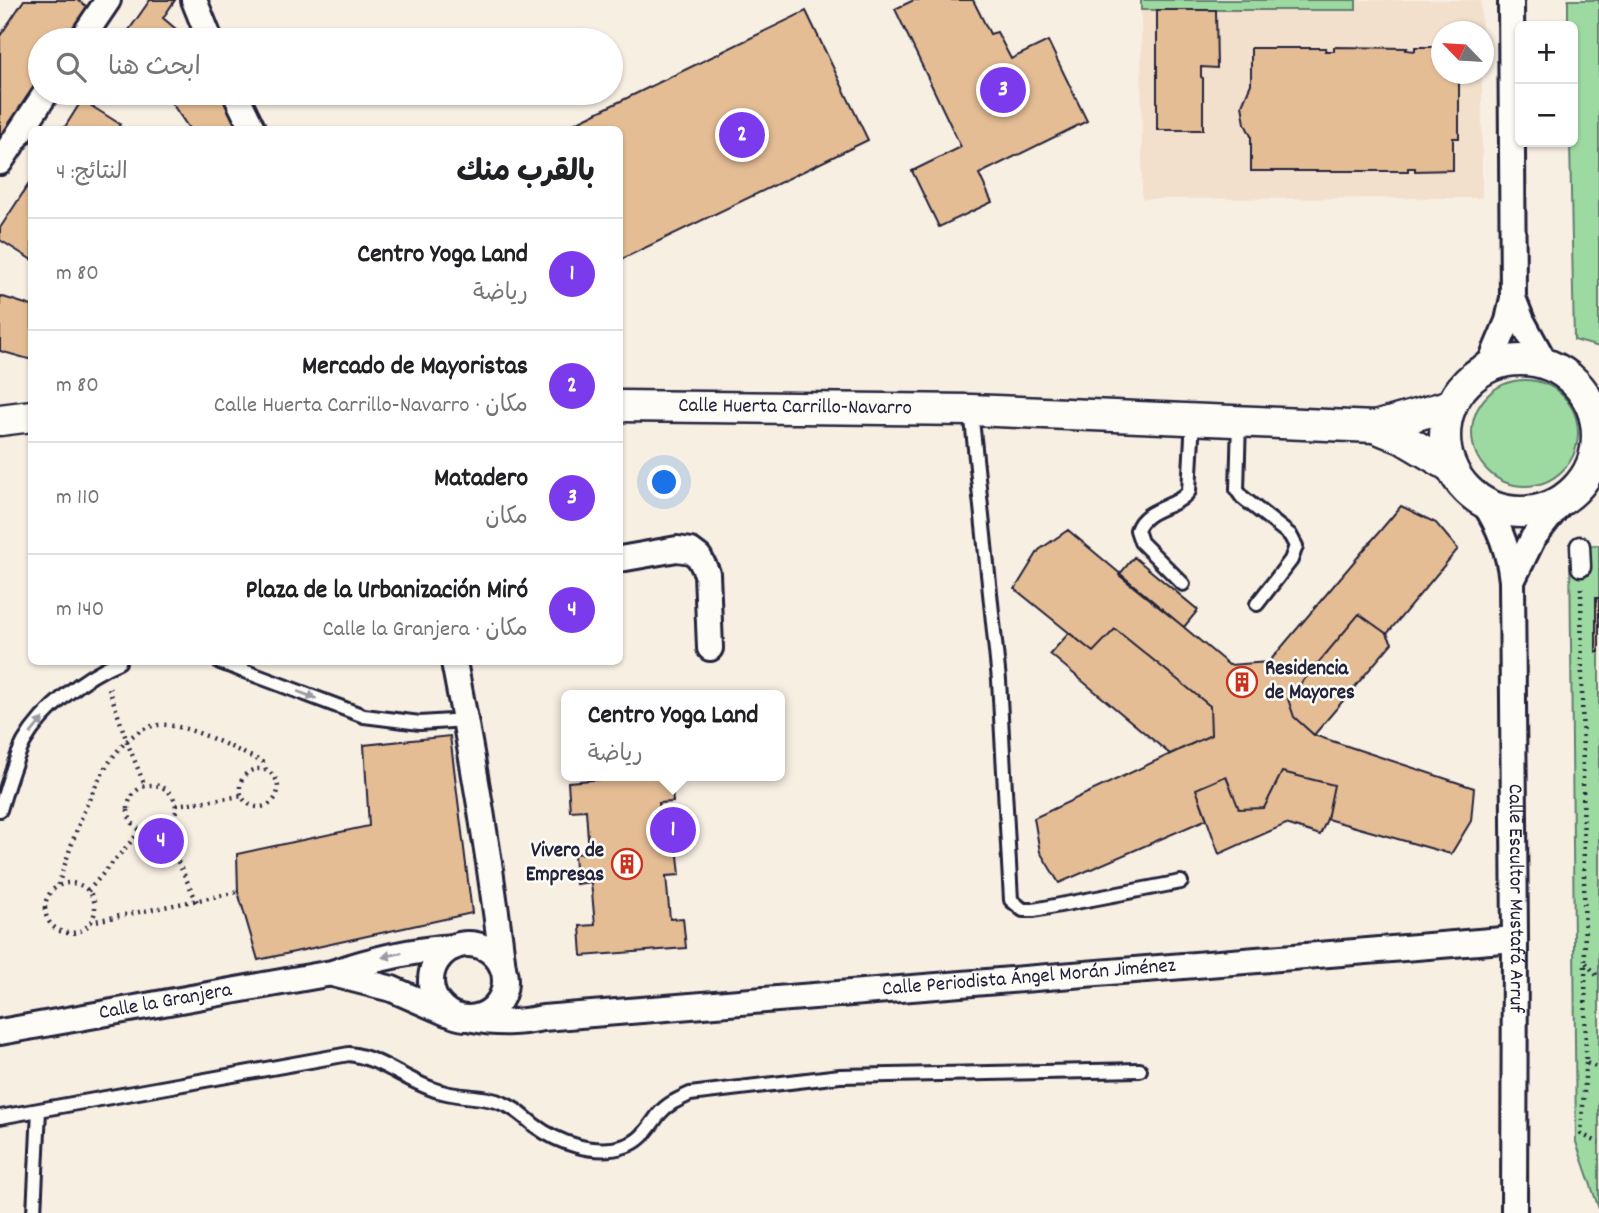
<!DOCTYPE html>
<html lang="ar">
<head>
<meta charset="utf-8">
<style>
	body { margin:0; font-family:Dekko,"Playpen Sans Arabic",sans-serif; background:#f6f6f6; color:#202124; direction:rtl }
	.controls { position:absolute; right:21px; top:21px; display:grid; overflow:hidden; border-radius:10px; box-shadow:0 2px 5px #0004 }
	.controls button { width:63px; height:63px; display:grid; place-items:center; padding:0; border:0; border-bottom:2px solid #e0e0e0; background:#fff; color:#202124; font:35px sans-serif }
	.compass { position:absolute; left:1431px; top:21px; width:63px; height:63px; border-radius:50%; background:#fff; box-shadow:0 2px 5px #0004; rotate:295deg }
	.you { position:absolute; left:665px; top:483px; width:24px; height:24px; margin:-18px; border:5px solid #fff; border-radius:50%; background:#1a73e8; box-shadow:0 0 0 10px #1a73e833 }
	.badge { display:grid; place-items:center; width:46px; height:46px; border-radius:50%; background:#7c3aed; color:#fff; font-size:23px; font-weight:700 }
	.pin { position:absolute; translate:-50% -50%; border:4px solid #fff; box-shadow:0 2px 7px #0006 }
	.popup { position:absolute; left:561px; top:690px; width:224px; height:91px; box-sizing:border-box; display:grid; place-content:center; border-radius:10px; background:#fff; filter:drop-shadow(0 2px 5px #0005); font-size:23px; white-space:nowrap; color:#757577 }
	.popup b { font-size:26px; color:#202124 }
	.popup::after { content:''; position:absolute; left:50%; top:100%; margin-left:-14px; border:14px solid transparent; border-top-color:#fff }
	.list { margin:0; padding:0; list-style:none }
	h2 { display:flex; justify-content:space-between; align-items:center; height:91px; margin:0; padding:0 28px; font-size:30px }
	h2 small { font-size:23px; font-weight:400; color:#757577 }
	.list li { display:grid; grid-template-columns:46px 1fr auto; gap:21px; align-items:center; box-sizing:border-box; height:112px; padding:0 28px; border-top:2px solid #e0e0e0 }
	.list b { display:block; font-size:26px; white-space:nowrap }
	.list p { margin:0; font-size:23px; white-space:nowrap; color:#757577 }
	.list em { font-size:23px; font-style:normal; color:#757577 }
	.icon { flex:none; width:38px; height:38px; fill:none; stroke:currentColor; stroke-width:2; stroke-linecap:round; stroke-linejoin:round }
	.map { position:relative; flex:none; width:1599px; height:1213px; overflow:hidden; direction:ltr }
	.search { position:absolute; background:#fff; box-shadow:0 2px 5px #0004; left:28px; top:28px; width:595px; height:77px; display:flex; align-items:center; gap:18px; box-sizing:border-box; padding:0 24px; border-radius:38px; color:#757577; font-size:26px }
	.panel { position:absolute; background:#fff; box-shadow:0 2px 5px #0004; left:28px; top:126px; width:595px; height:539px; border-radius:10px; direction:rtl }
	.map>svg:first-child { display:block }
</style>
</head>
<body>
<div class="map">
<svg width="1599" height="1213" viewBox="0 0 1599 1213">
	<rect width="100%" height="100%" fill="#f8efe3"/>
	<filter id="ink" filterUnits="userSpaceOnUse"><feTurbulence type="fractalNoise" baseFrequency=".0143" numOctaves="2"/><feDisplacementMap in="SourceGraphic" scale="14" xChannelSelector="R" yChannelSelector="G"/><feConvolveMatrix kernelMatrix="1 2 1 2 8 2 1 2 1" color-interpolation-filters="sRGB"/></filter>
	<g filter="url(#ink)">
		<path fill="#f2e0cc" d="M1141,0H1481L1482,31L1442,32V74H1482V198L1142,199Z"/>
		<path fill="#9ddaa1" stroke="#607e6e" stroke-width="2" d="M1141,0H1356V10H1141Z
			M1568,0H1599V347L1574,340L1570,142H1573V26H1568Z
			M1472 433a53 53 0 1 1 106 0a53 53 0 1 1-106 0Z
			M1599,545V1209L1576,1142L1570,546Z"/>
		<path fill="#e5bd95" stroke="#22223b" stroke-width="2" d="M24,0H77L88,7L66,40H40V79L0,139V36Z
			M150,0H175L163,18L189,40H122Z
			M914,0H973L990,34L997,32L1011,59L1048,41L1087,121L979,174L992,202L939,227L912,171L961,147L895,9Z
			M1157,10H1216L1217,68L1201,67V77L1203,78V130H1157Z
			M806,11L868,140L620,260V130H561Z
			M1334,47L1407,48L1406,50L1415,51V47H1442V74H1454V80L1459,81V138H1453V170L1415,171V168H1408V171H1251V136L1245,124L1242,105L1251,84V48H1326L1325,51H1334Z
			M165,93H230L250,130H190Z
			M82,100L120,124L117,130H63Z
			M32,179V260L0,240V228Z
			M0,296L32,306V360L0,351Z
			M1401,506L1436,523L1458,549L1387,634L1359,614L1288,699L1294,717L1314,735L1474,788L1471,821L1451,854L1327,819L1334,785L1282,772L1264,808L1239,809L1226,776L1196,789L1207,819L1059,883L1040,852L1034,818L1211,735L1210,706L1115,629L1093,652L1015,589L1039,550L1068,530L1229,665L1269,662Z
			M1134,557L1198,610L1184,627L1119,575Z
			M1596,598H1599V652H1596Z
			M1359,614L1387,634L1392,643L1314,735L1294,717L1288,699Z
			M1115,629L1210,706L1211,735L1170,754L1050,654L1069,633L1093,652Z
			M450,736L472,913L258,960L238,892L237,854L369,826L364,745Z
			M1282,772L1334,785L1327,819L1320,835L1286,824L1219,854L1196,789L1226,776L1239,809L1264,808Z
			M640,776H671L673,802L659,803L663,847L677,846L680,875L666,876L670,919L683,918L686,948L582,956L580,926L595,925L591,882L576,884L574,854L589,853L586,810L570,811L568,782Z"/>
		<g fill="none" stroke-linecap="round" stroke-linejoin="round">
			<g stroke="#22223b" stroke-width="18">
				<path id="service" d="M971,410L999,680L1011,900L1023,910H1034L1181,882
					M1239,421L1237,490L1242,497L1290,535L1296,546L1291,560L1257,604
					M1183,584L1141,542L1137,530C1145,507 1176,509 1189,491L1193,419
					M220,662L364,716L420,723L466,720
					M0,810C7,787 13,763 24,742C43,709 85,676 119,662
					M0,1117L349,1054C383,1058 409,1084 442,1092C462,1098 485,1095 504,1104C517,1109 524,1117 534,1125C558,1143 595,1156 625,1146C642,1141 649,1127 659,1114C667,1104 679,1099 690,1094L840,1076L1140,1070
					M34,1213L39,1110"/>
			</g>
			<g stroke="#22223b" stroke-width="23">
				<path id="pedestrian" d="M1580,546L1581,567"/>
			</g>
			<g stroke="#22223b" stroke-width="30">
				<g id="minor">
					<path d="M194,0L210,40"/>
					<path d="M81,40L108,0"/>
					<path d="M235,93L253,130"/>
					<path d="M0,162L46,93"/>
					<path d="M1513,298L1522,321L1545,363"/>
					<path d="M1489,366L1508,321L1513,298L1511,0"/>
					<path id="s1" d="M1484,503C1501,528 1509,552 1512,581L1515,939L1514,1213"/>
					<path d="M620,559L677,549L691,551L699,557L707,573L710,648"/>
					<path d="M1512,581L1533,538L1563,500"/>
					<path d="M454,662C474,763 491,865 503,968"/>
					<circle cx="468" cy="981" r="37"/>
					<path d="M333,974L392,989L447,1013"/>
					<path id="s2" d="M473,1019C498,1024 518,1023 543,1018L1515,939"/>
					<path id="s3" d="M0,1032L332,973C373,959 411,950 454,947"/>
				</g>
			</g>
			<g stroke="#22223b" stroke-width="35">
				<g id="tertiary">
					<circle cx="1521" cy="436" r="76"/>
					<path id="s4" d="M620,406L971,410L1375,427L1451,405"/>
					<path d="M0,420L32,416"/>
					<path d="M1375,427L1402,438L1451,467"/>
				</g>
			</g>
			<path stroke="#22223b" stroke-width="4.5" stroke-dasharray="2 5" stroke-linecap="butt" d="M1581,588L1586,1063L1599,1068
				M109,688L127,742L145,786
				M240 788a19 19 0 1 1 38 0a19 19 0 1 1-38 0Z
				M128 809a24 24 0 1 1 48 0a24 24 0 1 1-48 0Z
				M176,805L242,796
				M163,830L197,902
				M45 908a25 25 0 1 1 50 0a25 25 0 1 1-50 0Z
				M58,885C73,842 106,719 167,725C200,729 233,749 263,762L266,770
				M88,891L141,830
				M90,922L238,892
				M1586,963L1599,978
				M1586,1063L1581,1134L1599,1143"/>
			<use href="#service" stroke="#fdfcf7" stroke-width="12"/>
			<use href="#pedestrian" stroke="#fdfcf7" stroke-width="18"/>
			<use href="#minor" stroke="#fdfcf7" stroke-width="24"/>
			<use href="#tertiary" stroke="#fdfcf7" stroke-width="30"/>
		</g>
		<defs><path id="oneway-solid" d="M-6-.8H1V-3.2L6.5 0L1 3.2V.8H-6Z" transform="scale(1.75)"/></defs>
		<g fill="#9a9aa2">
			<use href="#oneway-solid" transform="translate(307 695) rotate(21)"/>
			<use href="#oneway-solid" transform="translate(37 726) rotate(-50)"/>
			<use href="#oneway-solid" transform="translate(392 955) rotate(167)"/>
		</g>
	</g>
	<defs>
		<g id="building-ring" transform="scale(1.575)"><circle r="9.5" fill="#fdfcf7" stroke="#c8321e" stroke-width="1.5"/><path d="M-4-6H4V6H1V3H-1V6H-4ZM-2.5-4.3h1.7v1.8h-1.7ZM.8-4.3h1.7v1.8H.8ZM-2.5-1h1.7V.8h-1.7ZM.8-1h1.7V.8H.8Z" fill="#c8321e"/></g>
	</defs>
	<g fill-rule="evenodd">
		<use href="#building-ring" x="1242" y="682"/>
		<use href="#building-ring" x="627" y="864"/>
	</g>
	<g text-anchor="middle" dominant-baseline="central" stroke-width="5" stroke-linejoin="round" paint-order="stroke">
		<g font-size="21" fill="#22223b" stroke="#fdfcf7">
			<text stroke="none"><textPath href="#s4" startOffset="175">Calle Huerta Carrillo-Navarro</textPath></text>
			<text stroke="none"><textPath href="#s1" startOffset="401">Calle Escultor Mustafá Arruf</textPath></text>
			<text stroke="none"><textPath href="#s2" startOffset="558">Calle Periodista Ángel Morán Jiménez</textPath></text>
			<text stroke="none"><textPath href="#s3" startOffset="168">Calle la Granjera</textPath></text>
		</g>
		<g font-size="21" font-weight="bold" fill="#22223b" stroke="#fdfcf7" text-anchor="start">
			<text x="1265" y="670">Residencia<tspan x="1265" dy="24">de Mayores</tspan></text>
			<text x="604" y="852" text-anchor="end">Vivero de<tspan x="604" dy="24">Empresas</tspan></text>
		</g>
	</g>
</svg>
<div class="controls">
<button>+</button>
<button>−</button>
</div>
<svg class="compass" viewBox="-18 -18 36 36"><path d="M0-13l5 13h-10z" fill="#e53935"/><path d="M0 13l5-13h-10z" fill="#757577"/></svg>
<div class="you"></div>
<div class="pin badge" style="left:673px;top:830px">1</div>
<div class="popup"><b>Centro Yoga Land</b>رياضة</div>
<div class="pin badge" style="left:742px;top:135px">2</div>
<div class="pin badge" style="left:1003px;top:90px">3</div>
<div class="pin badge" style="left:161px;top:841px">4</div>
<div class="search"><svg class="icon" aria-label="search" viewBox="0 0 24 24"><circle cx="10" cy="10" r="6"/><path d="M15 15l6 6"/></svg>ابحث هنا</div>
<section class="panel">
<h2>بالقرب منك<small>النتائج: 4</small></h2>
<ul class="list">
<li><span class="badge">1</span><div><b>Centro Yoga Land</b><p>رياضة</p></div><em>80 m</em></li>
<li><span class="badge">2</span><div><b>Mercado de Mayoristas</b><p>مكان · Calle Huerta Carrillo-Navarro</p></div><em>80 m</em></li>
<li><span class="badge">3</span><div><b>Matadero</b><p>مكان</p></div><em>110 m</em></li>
<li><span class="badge">4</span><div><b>Plaza de la Urbanización Miró</b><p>مكان · Calle la Granjera</p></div><em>140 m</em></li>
</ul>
</section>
</div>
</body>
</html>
